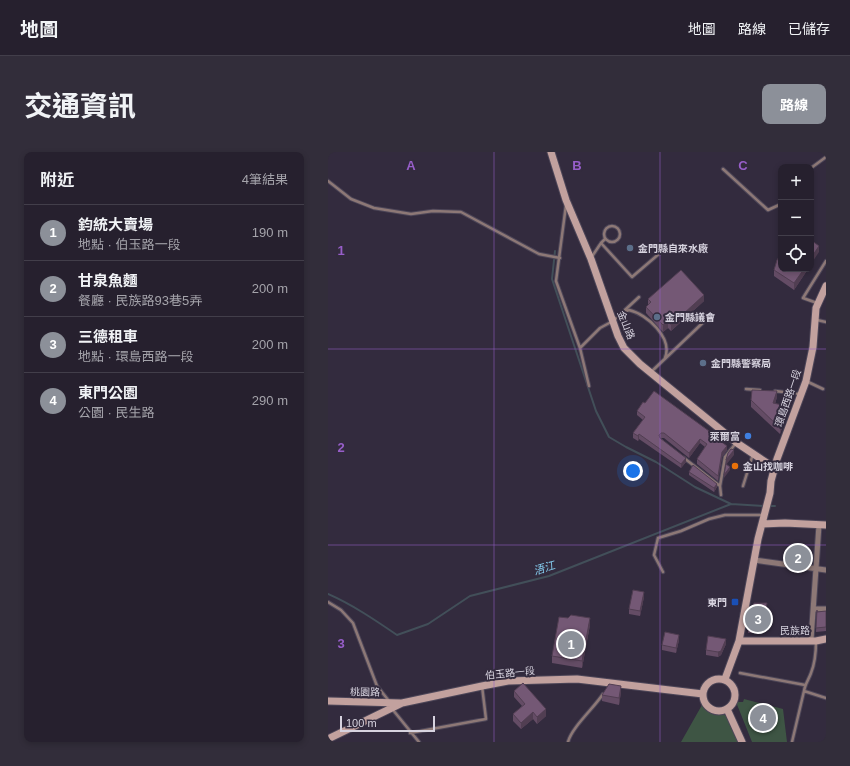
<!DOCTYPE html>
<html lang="zh-TW">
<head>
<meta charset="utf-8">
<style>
	body { margin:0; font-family:Arial,"Noto Sans TC",sans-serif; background:#322d3a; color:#f1f3f6 }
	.controls { position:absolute; right:12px; top:12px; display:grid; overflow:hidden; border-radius:8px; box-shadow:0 2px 6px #0003 }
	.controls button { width:36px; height:36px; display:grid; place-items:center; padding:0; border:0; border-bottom:1px solid #423e4a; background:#26202e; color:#f1f3f6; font:20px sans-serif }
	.scale { position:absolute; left:12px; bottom:10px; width:95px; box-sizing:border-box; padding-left:4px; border:2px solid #d7d3df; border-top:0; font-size:11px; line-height:14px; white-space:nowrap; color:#d7d3df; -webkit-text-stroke:3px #332b3e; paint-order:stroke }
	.you { position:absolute; left:305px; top:319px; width:14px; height:14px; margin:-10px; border:3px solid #fff; border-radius:50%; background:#1a73e8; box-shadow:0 0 0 6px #1a73e833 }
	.badge { display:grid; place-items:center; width:26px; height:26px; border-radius:50%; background:#8c9099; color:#fff; font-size:13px; font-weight:700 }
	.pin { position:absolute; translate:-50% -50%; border:2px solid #fff; box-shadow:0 1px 4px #0006 }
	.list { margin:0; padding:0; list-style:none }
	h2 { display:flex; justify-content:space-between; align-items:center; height:52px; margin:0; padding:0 16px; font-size:17px }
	h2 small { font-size:13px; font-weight:400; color:#a4a3aa }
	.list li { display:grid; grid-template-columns:26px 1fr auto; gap:12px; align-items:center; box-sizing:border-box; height:56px; padding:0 16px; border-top:1px solid #423e4a }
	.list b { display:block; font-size:15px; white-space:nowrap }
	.list p { margin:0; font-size:13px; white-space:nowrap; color:#a4a3aa }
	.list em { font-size:13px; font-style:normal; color:#a4a3aa }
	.icon { flex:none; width:22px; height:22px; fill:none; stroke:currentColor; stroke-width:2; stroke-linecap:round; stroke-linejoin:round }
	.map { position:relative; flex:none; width:498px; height:590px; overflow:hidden; border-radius:8px }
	header { display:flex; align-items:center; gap:24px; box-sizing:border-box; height:56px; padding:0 20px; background:#26202e; border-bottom:1px solid #423e4a }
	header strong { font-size:19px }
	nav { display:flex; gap:22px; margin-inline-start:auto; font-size:14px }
	.intro { display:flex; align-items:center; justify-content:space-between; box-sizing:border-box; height:96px; padding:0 24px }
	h1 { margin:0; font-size:28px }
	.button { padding:10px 18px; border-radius:8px; background:#8c9099; color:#fff; font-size:14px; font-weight:700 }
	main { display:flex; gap:24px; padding:0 24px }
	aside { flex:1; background:#26202e; border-radius:8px; box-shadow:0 2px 6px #0003 }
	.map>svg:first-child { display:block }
</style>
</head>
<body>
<header>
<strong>地圖</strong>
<nav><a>地圖</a><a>路線</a><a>已儲存</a></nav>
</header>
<div class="intro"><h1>交通資訊</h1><a class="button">路線</a></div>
<main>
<aside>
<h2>附近<small>4筆結果</small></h2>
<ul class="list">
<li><span class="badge">1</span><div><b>鈞統大賣場</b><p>地點 · 伯玉路一段</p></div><em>190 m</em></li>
<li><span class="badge">2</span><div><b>甘泉魚麵</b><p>餐廳 · 民族路93巷5弄</p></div><em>200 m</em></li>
<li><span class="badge">3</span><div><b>三德租車</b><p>地點 · 環島西路一段</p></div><em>200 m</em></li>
<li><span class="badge">4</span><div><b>東門公園</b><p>公園 · 民生路</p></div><em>290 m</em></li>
</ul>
</aside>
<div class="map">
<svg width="498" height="590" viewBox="0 0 498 590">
	<rect width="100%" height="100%" fill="#332b3e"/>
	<path fill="#3e5544" d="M416,547L455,557L459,590H424L408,550H415Z
		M374,553L386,563H397L401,566L411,590H353Z"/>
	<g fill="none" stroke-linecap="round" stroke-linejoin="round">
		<path stroke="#424f59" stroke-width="2" d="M227,99L224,127L268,259L281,285L298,295L328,310L367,335L403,352
			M441,354H447
			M0,442C25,453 47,468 69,483L100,472L142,444L221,424L403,352L436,354"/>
		<g stroke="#4d4658" stroke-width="4.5">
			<path id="lane" d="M483,16L498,5
				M395,17L440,58L451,53L453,50
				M0,29L23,47L46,56L83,62L105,59L133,60L211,102L232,106
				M238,53L228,129L252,196L261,234
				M276 82a8 8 0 1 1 16 0a8 8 0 1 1-16 0Z
				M273,91L304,125L332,101
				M263,106L273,91L277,87
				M489,151L475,146L498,109
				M297,160L301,158C319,162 345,186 337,206
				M489,168L498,170
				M252,196L272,176L285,169L311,145
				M323,220L384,162
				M478,229L495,237
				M418,237L432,238
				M447,239L472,242
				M356,306L392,334
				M415,334L425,302
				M393,343L392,334L397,305L408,291
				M335,420L326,403L330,386L353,379L381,367L397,363H435
				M0,450L13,458L25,471L49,534L61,549
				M488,489C488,499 487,511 483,521C481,527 477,532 476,539L498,546
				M412,521L477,533
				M65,558L91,590
				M82,581L158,567L154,534
				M240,590C244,575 266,556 275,542
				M464,590L476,539"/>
		</g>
		<g stroke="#4d4658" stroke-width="7">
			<path id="street" d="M426,408L498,418
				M486,457H498
				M483,488L491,373"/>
		</g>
		<g stroke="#4d4658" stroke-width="9">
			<path id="secondary" d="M223,0L238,48L263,107L290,184L296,196L312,212L409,291L439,311L446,317
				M434,372L457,371L498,373
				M411,489H488L498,487
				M397,527L411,489L430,387L442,341L443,329L449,307L478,229L485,195L488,156L498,134
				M375 543a16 16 0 1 1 32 0a16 16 0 1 1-32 0Z
				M0,549L72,551
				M399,557L414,590
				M0,587L74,551L154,534L180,529L249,527L375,542"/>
		</g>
		<use href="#lane" stroke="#8d7876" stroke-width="2.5"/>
		<use href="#street" stroke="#8d7876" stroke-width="5"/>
		<use href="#secondary" stroke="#c2a19e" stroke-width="7"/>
	</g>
	<path fill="#644c65" d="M453,117H480L466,138L446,124V118Z
		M320,147L376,149L343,179L340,176L335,180L318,161V155L320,153Z
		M449,245L447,252L459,260L452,282L423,255V248Z
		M317,251L381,281L399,298L394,305L390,329L369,312V307L377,295L372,291L361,306L336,286H333L358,310L353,316L311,287L310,289L305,286V281L315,268L309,263V259Z
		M361,320L389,335L386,340L361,323Z
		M316,445L312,464L301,462V457Z
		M426,451L439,454L436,468H429L428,481H420V478Z
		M498,459V479L488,480L489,460Z
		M262,473L254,516L224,511V504Z
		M351,488L348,501L334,498V493Z
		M398,492L393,503L390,505L378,503V498Z
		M186,539L218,564L209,572L205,567L193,577L185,569V562L194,554L186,545Z
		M293,540L291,553L274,549V543Z"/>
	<path fill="#513e52" d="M491,94V100L483,112V106Z
		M476,117H480L466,138V131Z
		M376,143V149L343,179V173Z
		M340,169V176L335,180V173Z
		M449,239V245L445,258V251Z
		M459,254V260L452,282V276Z
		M311,282V287L310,289V284Z
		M372,287V291L361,306V301Z
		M399,294V298L394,305L390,329V324L394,300Z
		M406,298V303L398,313V308Z
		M358,306V310L353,316V312Z
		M402,315V318L396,326V323Z
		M389,332V335L386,340V336Z
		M316,440V445L312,464V459Z
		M262,466V473L254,516V509Z
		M351,483V488L348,501V496Z
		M398,487V492L393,503L390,505V500Z
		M293,534V540L291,553V546Z
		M218,557V564L209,572V565Z
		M205,560V567L193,577V571Z"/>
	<path fill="#745875" stroke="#513e52" d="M483,88L491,94L483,106Z
		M453,102V117H476L466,131L446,118L449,108Z
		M353,118L376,143L343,173L340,169L335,173L318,155L323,150L320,147Z
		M424,238L449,239L445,251L459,254L452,276L423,248Z
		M326,239L381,279L380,280L399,294L394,300L390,324L369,307L379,292L372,287L361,301L336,281H333L331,283L332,286L358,306L353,312L311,282L310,284L305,281L317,265L309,259L315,250L317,251Z
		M403,297L406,298L398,308L400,301Z
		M398,312L402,315L396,323Z
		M365,313L389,332L386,336L361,320Z
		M305,438L316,440L312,459L301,457Z
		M426,451H439L436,465H429L428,478H420Z
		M489,458V460L498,459V475L488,476Z
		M243,463L262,466L254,509L224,504L231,465L240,466Z
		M337,480L351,483L348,496L334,493Z
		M380,484L398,487L393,499L390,500L378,498Z
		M195,531L218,557L209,565L205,560L193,571L185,562L197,552L186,539Z
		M281,532L293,534L291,546L274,543Z"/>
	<path fill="none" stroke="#975ec9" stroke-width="1" stroke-opacity="0.55" d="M166,0V590M332,0V590M0,197H498M0,393H498"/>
	<g fill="#5c6f8a" stroke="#332b3e" stroke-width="1.5">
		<circle cx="302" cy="96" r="4"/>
		<circle cx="329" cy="165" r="4"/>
		<circle cx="375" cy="211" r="4"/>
	</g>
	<circle fill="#3f7fe0" stroke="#332b3e" stroke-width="1.5" cx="420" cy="284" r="4"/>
	<circle fill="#e8710a" stroke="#332b3e" stroke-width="1.5" cx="407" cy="314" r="4"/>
	<rect fill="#1a4fb4" stroke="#332b3e" stroke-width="1.5" x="403" y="446" width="8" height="8" rx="2"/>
	<g text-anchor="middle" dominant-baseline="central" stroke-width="4" stroke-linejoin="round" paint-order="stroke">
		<g font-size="10" font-weight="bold" fill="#d7d3df" stroke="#332b3e" text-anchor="start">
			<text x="310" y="96">金門縣自來水廠</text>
			<text x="337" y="165">金門縣議會</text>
			<text x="383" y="211">金門縣警察局</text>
			<text x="412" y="284" text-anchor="end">萊爾富</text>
			<text x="415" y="314">金山找咖啡</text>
			<text x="399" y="450" text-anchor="end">東門</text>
		</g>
		<g font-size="10" fill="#d7d3df" stroke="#332b3e">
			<text transform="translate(298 173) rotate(68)">金山路</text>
			<text transform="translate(460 246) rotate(-71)">環島西路一段</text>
			<text x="467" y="478">民族路</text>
			<text transform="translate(182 521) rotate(-6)">伯玉路一段</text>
			<text transform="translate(37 540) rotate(1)">桃園路</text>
		</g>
		<g font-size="11" font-style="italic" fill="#87cff2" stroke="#332b3e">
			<text transform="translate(216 416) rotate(-17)">浯江</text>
		</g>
	</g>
	<g font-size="13" text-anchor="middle" font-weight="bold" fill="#975ec9" stroke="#332b3e" stroke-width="4" stroke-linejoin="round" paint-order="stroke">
		<text x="83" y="18">A</text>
		<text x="249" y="18">B</text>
		<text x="415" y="18">C</text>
		<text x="13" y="103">1</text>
		<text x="13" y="300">2</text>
		<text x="13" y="496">3</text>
	</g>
</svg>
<div class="controls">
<button>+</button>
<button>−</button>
<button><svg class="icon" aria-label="locate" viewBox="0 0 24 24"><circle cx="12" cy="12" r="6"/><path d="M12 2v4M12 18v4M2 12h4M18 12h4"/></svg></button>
</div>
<div class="scale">100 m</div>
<div class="you"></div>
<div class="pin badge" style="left:243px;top:492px">1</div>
<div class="pin badge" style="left:470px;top:406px">2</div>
<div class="pin badge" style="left:430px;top:467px">3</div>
<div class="pin badge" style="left:435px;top:566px">4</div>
</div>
</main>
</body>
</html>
